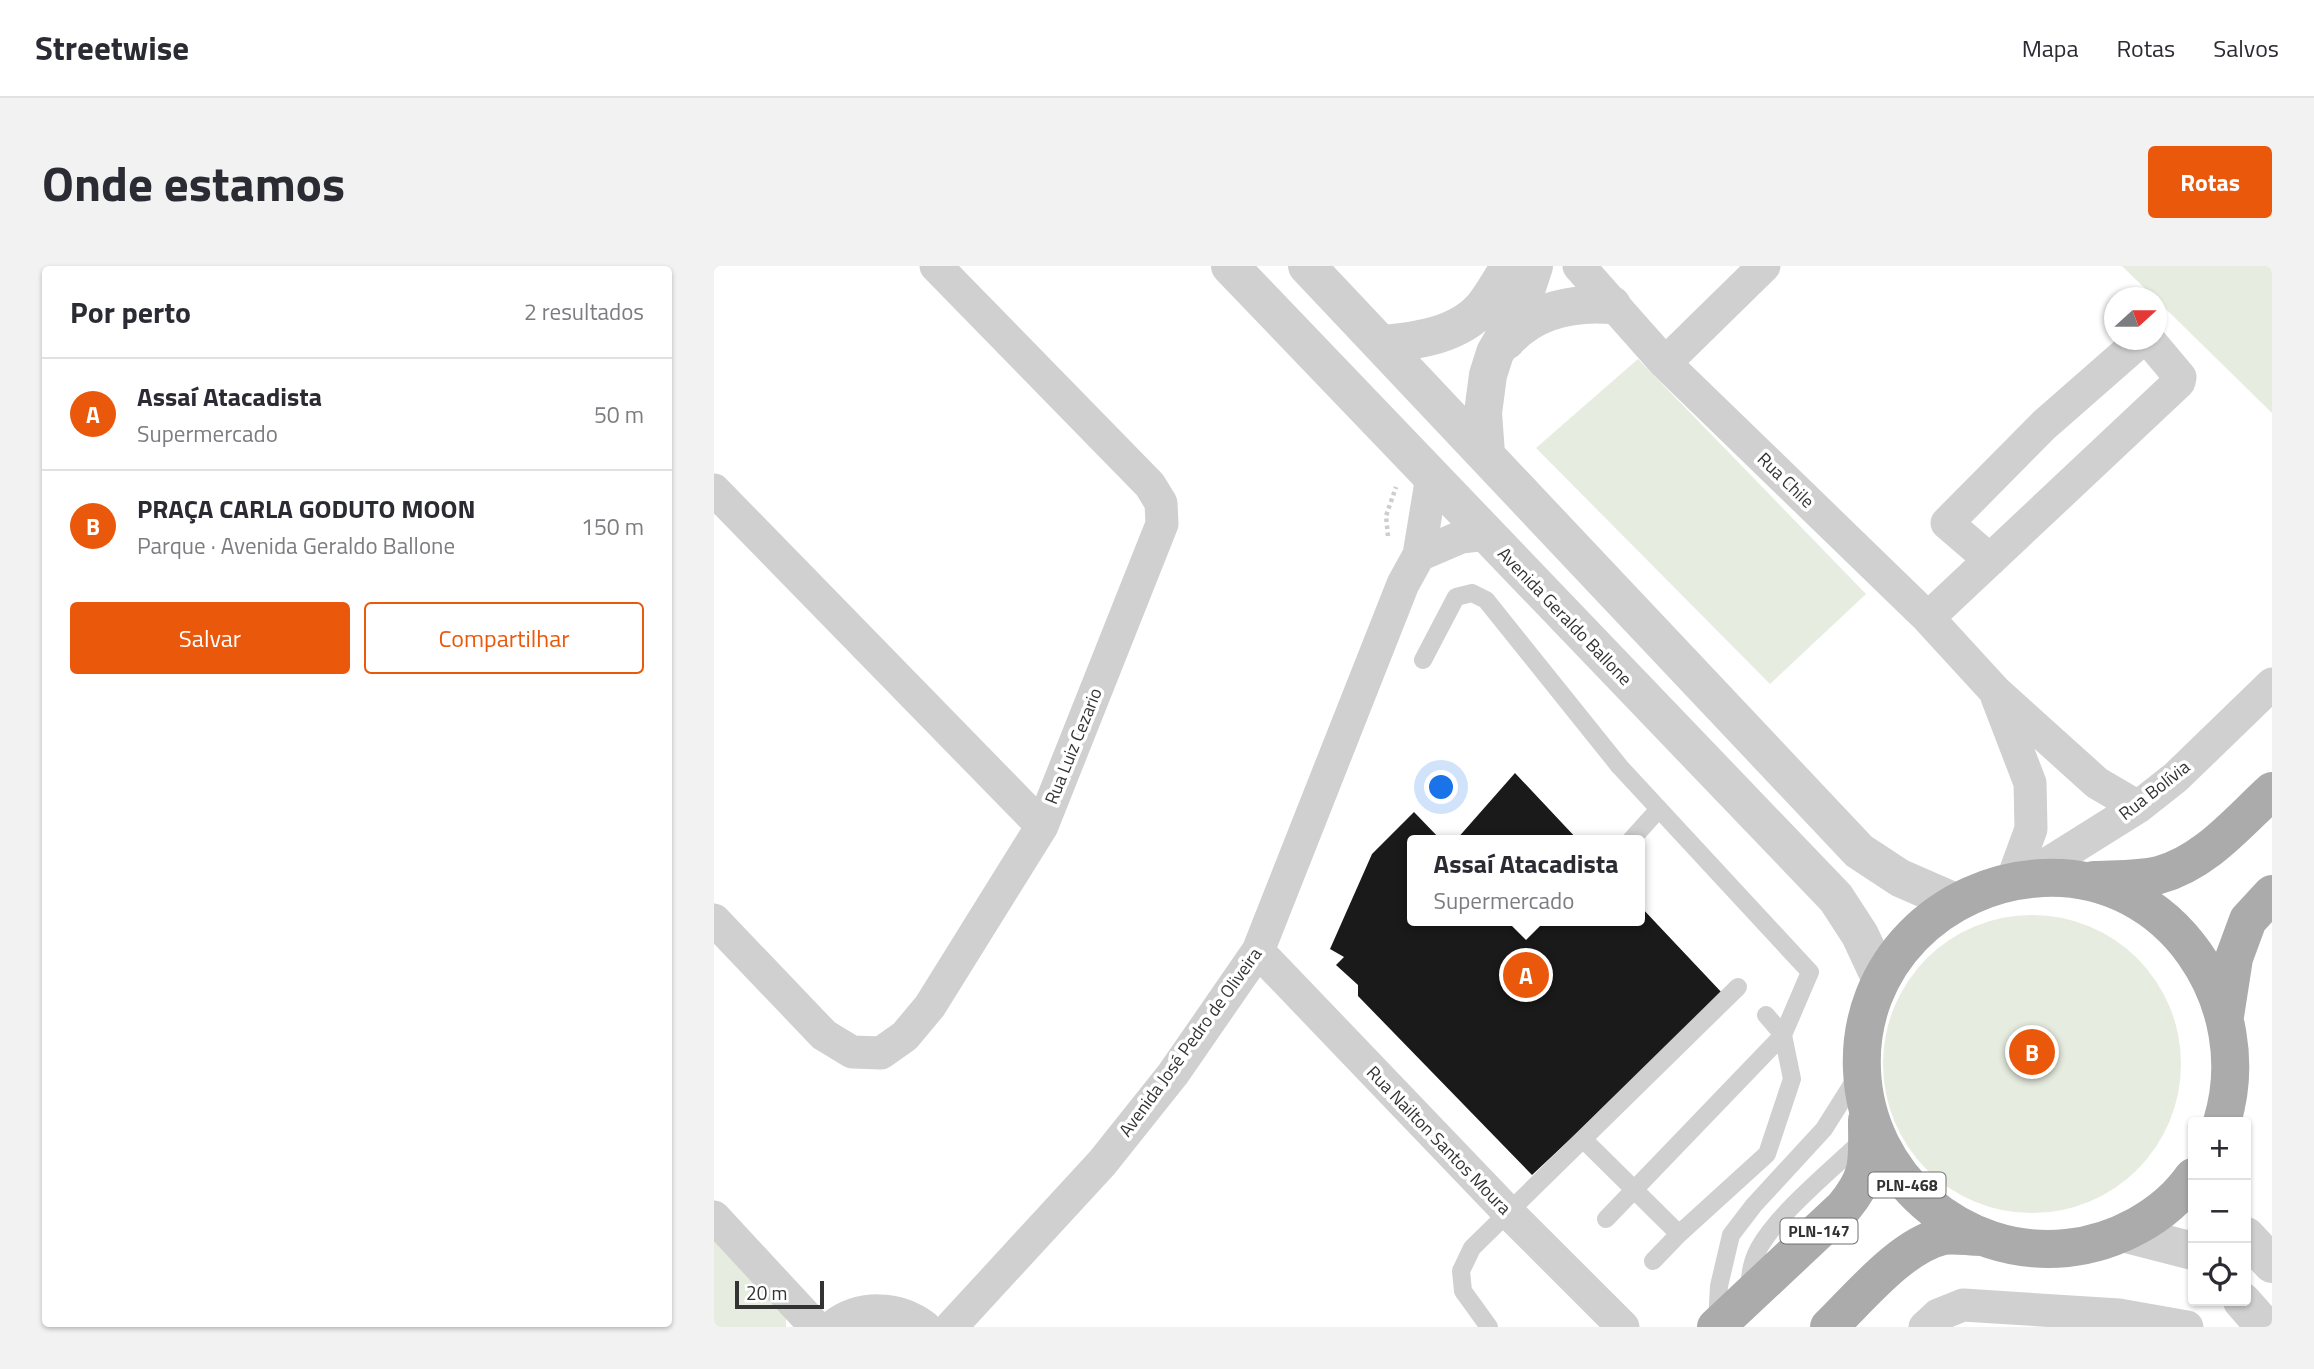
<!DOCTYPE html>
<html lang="pt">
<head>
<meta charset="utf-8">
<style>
	body { margin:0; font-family:"Titillium Web",sans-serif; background:#f2f2f3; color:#2b2b33 }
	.controls { position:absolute; right:21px; bottom:21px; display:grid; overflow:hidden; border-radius:7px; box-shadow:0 2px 5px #0004 }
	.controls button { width:63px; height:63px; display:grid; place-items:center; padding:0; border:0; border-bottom:2px solid #e1e1e2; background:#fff; color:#2b2b33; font:35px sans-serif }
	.compass { position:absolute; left:1390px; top:21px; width:63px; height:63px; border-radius:50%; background:#fff; box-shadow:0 2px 5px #0004; rotate:69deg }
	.scale { position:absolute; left:21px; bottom:18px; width:89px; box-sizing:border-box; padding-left:7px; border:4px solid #333; border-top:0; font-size:19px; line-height:24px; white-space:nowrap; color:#333; -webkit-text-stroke:5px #fff; paint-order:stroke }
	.you { position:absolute; left:728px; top:522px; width:24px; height:24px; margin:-18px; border:5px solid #fff; border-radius:50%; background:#1a73e8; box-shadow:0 0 0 10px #1a73e833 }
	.badge { display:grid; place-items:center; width:46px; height:46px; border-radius:50%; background:#ea580c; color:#fff; font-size:23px; font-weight:700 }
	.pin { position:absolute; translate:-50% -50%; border:4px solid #fff; box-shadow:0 2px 7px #0006 }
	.popup { position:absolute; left:693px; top:569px; width:238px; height:91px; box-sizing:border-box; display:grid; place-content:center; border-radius:7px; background:#fff; filter:drop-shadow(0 2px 5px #0005); font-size:23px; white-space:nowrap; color:#7c7c81 }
	.popup b { font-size:26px; color:#2b2b33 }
	.popup::after { content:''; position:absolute; left:50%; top:100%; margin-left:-14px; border:14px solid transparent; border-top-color:#fff }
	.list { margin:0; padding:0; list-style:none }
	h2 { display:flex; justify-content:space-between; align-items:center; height:91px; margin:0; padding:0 28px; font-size:30px }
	h2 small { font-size:23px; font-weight:400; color:#7c7c81 }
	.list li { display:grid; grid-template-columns:46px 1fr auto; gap:21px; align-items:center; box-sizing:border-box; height:112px; padding:0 28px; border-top:2px solid #e1e1e2 }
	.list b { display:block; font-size:26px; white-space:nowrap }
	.list p { margin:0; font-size:23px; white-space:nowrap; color:#7c7c81 }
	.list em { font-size:23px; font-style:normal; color:#7c7c81 }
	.actions { display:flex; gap:14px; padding:21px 28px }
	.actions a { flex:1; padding:16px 0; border:2px solid #ea580c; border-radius:7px; text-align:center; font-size:24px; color:#ea580c }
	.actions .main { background:#ea580c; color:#fff }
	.icon { flex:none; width:38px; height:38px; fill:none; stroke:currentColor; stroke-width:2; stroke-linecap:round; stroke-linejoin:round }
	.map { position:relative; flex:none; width:1558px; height:1061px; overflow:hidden; border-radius:7px }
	header { display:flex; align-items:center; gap:42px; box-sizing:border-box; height:98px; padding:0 35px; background:#fff; border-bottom:2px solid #e1e1e2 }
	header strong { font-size:33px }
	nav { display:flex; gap:38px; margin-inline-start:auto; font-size:24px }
	.intro { display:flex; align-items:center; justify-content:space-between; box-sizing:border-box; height:168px; padding:0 42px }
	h1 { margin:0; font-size:49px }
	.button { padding:18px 32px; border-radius:7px; background:#ea580c; color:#fff; font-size:24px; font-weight:700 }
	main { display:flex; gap:42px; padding:0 42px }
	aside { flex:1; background:#fff; border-radius:7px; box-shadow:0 2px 5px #0004 }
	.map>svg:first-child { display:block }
</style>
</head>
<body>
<header>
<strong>Streetwise</strong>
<nav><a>Mapa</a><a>Rotas</a><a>Salvos</a></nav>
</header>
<div class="intro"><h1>Onde estamos</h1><a class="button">Rotas</a></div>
<main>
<aside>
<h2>Por perto<small>2 resultados</small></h2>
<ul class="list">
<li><span class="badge">A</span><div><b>Assaí Atacadista</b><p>Supermercado</p></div><em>50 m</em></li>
<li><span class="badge">B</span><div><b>PRAÇA CARLA GODUTO MOON</b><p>Parque · Avenida Geraldo Ballone</p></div><em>150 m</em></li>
</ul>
<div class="actions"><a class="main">Salvar</a><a>Compartilhar</a></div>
</aside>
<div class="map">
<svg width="1558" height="1061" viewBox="0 0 1558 1061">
	<rect width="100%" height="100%" fill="#fff"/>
	<path fill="#e6ecdf" d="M1408,0H1558V147Z
		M924,93L1152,328L1056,418L822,182Z
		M1169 798a149 149 0 1 1 298 0a149 149 0 1 1-298 0Z
		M0,973L72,1045V1061H0Z"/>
	<path fill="#1a1a1a" d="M801,507L864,574H742Z
		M700,546L727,574H698V655H926V640L1010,729L818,909L644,730V719L622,699L630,691L616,683L658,588Z"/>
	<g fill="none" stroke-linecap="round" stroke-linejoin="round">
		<path stroke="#cdcdcd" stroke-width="4.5" stroke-dasharray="3.5 3.5" stroke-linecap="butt" d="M674,270L672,250L682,221"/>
		<path stroke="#d0d0d0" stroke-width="18" d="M709,394L742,331L758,327L772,334L906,501L1096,706L1069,769L892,953
			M917,574L945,543
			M870,874L965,968L939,995
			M965,968L1053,888L1078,813L1069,769L1052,749
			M1036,1024C1035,1009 1038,995 1045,982C1065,946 1120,902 1151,872
			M1003,1056L1005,1020L1017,969L1040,939L1110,863L1144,809
			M775,1061L749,1025L747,1005L758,982L1024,721"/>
		<path stroke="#d0d0d0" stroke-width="33" d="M865,0L951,97L1214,352L1281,425L1383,517L1424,541
			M951,97L1050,0
			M0,224L328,560
			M705,289L747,271L773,268
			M1276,294L1233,257L1330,159L1427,74
			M1214,352L1465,116L1466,111L1435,74
			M1283,431L1316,517L1317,563L1298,615
			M1309,613L1424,541L1462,511L1558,418
			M0,654L110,769L138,786L167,787L191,770L216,740L328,560L448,258L447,237L436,219L222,0
			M544,685L796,948L909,1061
			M0,951L102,1061
			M118,1061C145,1039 184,1040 211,1061
			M237,1061L388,897L459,808L544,685L689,318L705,289L718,210
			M1211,1061L1224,1049L1249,1039L1405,1049L1473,1061"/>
		<path stroke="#d0d0d0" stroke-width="38" d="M516,0L1122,632L1146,669L1167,714
			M593,0L1145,585L1186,612L1241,636
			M792,75C819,44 859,36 898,39
			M669,78C703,75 745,69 769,41C779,29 787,13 796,0
			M772,188L769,147L774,109L781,87L806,43L820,0
			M1409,967L1479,985
			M1532,970L1558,998
			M1528,1035L1551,1061"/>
		<path stroke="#ababab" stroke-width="38" d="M1380,614C1401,613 1425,614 1445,609C1492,596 1524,556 1558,525
			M1511,750L1520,692L1534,654L1558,628
			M1479,911C1451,951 1401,977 1353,982C1247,993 1152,910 1148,804C1143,699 1227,617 1329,612C1458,606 1544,738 1508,856
			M1002,1061L1130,941C1157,908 1153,895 1153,854
			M1115,1061C1146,1031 1187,980 1229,970C1241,968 1255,971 1267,971"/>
	</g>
	<g text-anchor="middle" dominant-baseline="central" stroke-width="7" stroke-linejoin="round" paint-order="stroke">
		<g fill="#fff" stroke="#707070" stroke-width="2">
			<rect x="1154.5" y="906.5" width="77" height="25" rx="5"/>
			<rect x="1066.5" y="952.5" width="77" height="25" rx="5"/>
		</g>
		<g font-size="16" font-weight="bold" fill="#333">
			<text x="1193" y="919">PLN-468</text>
			<text x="1105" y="965">PLN-147</text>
		</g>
		<g font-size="18" fill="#333" stroke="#fff">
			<text transform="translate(1072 214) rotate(44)">Rua Chile</text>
			<text transform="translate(851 350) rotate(46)">Avenida Geraldo Ballone</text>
			<text transform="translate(359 480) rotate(-68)">Rua Luiz Cezario</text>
			<text transform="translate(1440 524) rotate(-38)">Rua Bolívia</text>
			<text transform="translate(476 776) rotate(-54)">Avenida José Pedro de Oliveira</text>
			<text transform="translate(725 874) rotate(46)">Rua Nailton Santos Moura</text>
		</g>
	</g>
</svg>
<div class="controls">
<button>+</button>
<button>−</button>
<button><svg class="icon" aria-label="locate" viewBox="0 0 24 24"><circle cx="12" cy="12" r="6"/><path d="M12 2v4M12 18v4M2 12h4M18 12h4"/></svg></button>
</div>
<svg class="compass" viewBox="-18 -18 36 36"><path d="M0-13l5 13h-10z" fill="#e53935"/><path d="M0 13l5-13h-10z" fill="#7c7c81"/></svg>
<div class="scale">20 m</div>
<div class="you"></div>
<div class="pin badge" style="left:812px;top:709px">A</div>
<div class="popup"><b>Assaí Atacadista</b>Supermercado</div>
<div class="pin badge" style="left:1318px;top:786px">B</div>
</div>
</main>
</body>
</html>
